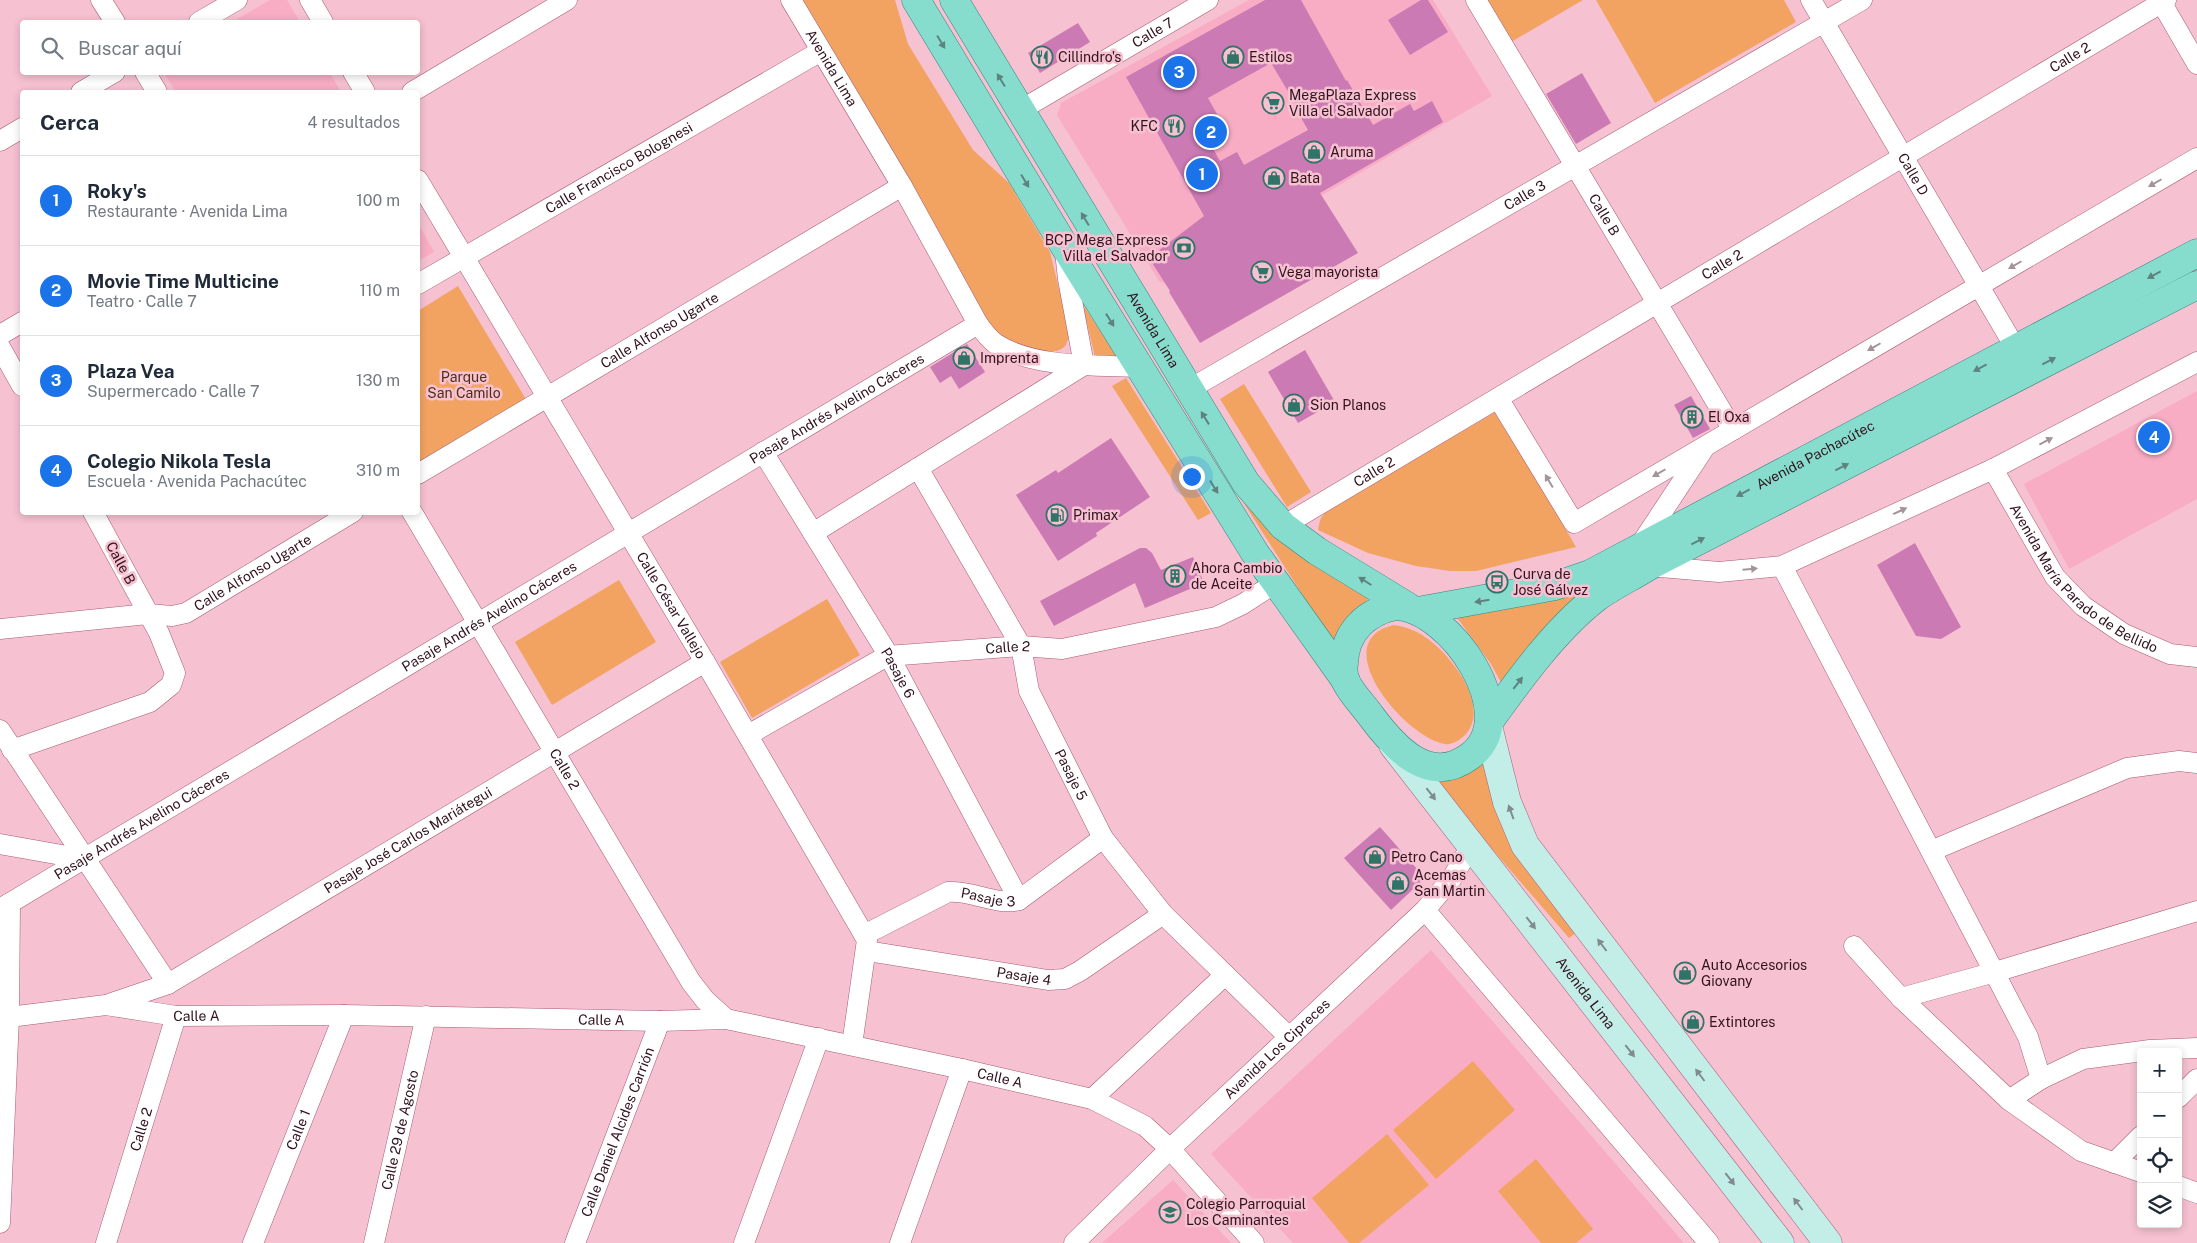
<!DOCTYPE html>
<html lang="es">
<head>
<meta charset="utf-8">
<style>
	body { margin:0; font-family:"Public Sans",sans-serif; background:#f2f2f3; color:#1f2937 }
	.controls { position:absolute; right:15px; bottom:15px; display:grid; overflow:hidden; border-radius:5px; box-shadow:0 2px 8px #0003 }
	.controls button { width:45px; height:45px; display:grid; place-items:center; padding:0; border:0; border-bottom:1px solid #e0e1e3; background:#fff; color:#1f2937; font:25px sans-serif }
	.you { position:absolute; left:1191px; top:476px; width:18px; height:18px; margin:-12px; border:4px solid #fff; border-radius:50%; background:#1a73e8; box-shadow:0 0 0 8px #1a73e833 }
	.badge { display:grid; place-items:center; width:32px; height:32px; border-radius:50%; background:#1a73e8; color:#fff; font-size:16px; font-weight:700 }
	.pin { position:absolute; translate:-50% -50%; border:2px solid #fff; box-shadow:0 1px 5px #0006 }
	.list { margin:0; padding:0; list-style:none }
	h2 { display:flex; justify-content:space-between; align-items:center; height:65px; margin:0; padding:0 20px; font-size:21px }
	h2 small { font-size:16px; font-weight:400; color:#747a83 }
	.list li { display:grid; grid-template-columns:32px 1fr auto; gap:15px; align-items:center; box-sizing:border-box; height:90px; padding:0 20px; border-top:1px solid #e0e1e3 }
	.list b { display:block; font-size:19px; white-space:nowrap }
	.list p { margin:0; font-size:16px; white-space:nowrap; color:#747a83 }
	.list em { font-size:16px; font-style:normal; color:#747a83 }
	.icon { flex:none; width:28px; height:28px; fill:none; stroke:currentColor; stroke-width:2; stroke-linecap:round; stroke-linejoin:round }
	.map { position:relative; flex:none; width:2197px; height:1243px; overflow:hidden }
	.search { position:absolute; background:#fff; box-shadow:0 2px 8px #0003; left:20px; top:20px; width:400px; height:55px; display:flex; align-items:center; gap:12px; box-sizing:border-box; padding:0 18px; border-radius:5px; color:#747a83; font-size:19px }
	.panel { position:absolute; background:#fff; box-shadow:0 2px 8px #0003; left:20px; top:90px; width:400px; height:425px; border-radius:5px }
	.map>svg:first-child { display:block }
</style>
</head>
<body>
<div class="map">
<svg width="2197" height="1243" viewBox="0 0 2197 1243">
	<rect width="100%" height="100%" fill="#f6c1d1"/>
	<path fill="#f8adc5" d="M270,0H287L300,22H232Z
		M1249,0H1433L1492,96L1168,285L1159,281L1057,115L1061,103Z
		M164,73H330L341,92H176Z
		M418,223L434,252L418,261Z
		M2197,391V499L2069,569L2024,484Z
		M1431,950L1684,1243H1293L1211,1154Z
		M1173,1180L1231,1243H1102Z"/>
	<path fill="#f2a362" d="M795,0H895L908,44L973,150L1009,183L1050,252L1070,334C1068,339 1067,345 1063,348C1049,358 1016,346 1002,338C998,335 994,330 990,326Z
		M1480,0H1583L1506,45Z
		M1596,0H1784L1796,22L1655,103Z
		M458,286L527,401L418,468V311Z
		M1082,303L1120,362L1096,361Z
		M1126,378L1211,513L1198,520L1112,386Z
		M1244,384L1311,492L1287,507L1220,399Z
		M1497,411L1576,547L1476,571H1450L1416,566L1368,553L1318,530L1320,520L1325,512Z
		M1229,480L1369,596L1367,601C1350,609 1342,628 1334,644Z
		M1619,566L1502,684L1491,664L1458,619L1457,617Z
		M619,580L656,642L552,705L515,642Z
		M827,599L860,655L752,718L720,662Z
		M1394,625C1405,627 1416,630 1425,637C1450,653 1492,707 1465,735C1460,740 1452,745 1445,744C1405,738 1324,641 1394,625Z
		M1482,759L1578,931L1569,938L1479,834L1435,779Z
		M1473,1061L1515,1110L1436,1179L1393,1130Z
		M1387,1134L1429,1185L1359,1243H1349L1312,1198Z
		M1536,1159L1593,1229L1576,1243H1541L1498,1191Z"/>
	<path fill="#cc7ab4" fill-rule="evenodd" d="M1265,0H1301L1346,81L1347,80L1373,125L1410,104L1414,111L1432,101L1443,122L1320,193L1358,253L1200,343L1169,292L1170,291L1149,258L1204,216L1126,77ZM1271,63L1298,108L1296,109L1308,130L1244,165L1237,152L1220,161L1199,124L1217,114L1208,98Z
		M1421,0H1428L1448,32L1410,55L1388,20Z
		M1078,23L1090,42L1040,73L1028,53Z
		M1582,73L1611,123L1576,144L1546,94Z
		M967,344L985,372L959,389L951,376L940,383L930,367Z
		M1305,350L1335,402L1298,423L1268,372Z
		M1691,396L1710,429L1693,438L1674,405Z
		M1111,438L1150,497L1096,533L1097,536L1058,561L1016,495L1056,470L1058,473Z
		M1915,543L1961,627L1941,639L1916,636L1877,565Z
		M1140,548H1146L1152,553L1161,570L1193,557L1204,583L1145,608L1135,583L1054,626L1040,601Z
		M1380,827L1425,878L1391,910L1344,858Z"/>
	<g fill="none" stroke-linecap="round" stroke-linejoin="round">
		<g stroke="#a85b76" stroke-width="21">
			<g id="street">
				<path d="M101,0L115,22"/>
				<path d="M310,0L323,22"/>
				<path id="s1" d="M791,0L902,186L978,324C983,331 989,339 996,344C1034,368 1095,365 1139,367"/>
				<path id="s2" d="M1476,0L1733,430"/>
				<path id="s3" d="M1811,0L2016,349"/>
				<path d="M2160,0L2197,64"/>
				<path d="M199,22L237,0"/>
				<path d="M145,72L157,92"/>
				<path d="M353,72L365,92"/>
				<path d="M81,92L115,72"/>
				<path d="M412,92L567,0"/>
				<path id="s4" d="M1019,111L1208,0"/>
				<path d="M0,141L22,128"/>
				<path id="s5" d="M418,180L705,662L867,940L852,1045"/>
				<path d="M1065,251L1068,279L1084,365"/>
				<path id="s6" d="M418,284L821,51"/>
				<path d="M0,335L22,322"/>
				<path d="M0,347L22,386"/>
				<path id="s7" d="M1188,390L1862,0"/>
				<path d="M1498,398L1574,523L2197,158"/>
				<path id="s8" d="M763,452L889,656L1019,900"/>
				<path id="s9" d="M918,468L1021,646L1029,691L1103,838L1163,914L1289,1037"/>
				<path id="s10" d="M1993,469L2055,577L2083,606L2124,634L2170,654L2197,657"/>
				<path id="s11" d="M418,474L902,186"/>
				<path id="s12" d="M412,512L691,982L705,1000L726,1019"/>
				<path id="s13" d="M1283,526L2166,0"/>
				<path d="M813,533L1084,365"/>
				<path d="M1639,547L1703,450"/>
				<path d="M1649,566L1719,572L1782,566L1993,469L2197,362"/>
				<path d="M1782,566L2028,1037L2041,1079L2009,1100"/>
				<path id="s14" d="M0,629L148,614L172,616L186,613L353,512"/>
				<path d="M0,730L168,984"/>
				<path id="s15" d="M748,735L887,656L1021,646L1062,649L1216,617L1243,604L1275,583"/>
				<path d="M12,750L150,702L171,685L175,673L159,633L93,512"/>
				<path d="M0,844L84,859"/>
				<path d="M1931,851L2127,768L2179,761L2197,763"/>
				<path id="s16" d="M0,909L978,324"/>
				<path d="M1425,910L1709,1243"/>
				<path id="s17" d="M864,935L948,892C972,890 996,906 1019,900L1103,838"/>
				<path d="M1854,946L1901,998L2009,1100L2081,1151L2141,1172"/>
				<path id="s18" d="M867,951L1048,980L1065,979L1080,971L1163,914"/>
				<path d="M1901,998L1995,972L2197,911"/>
				<path id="s19" d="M109,1004L168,984L705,662"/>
				<path id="s20" d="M9,1017L106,1005L176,1016L344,1015L660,1021L726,1019L962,1069L1092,1099L1145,1126L1170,1149L1254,1243"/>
				<path d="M2041,1079L2083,1059L2150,1050L2197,1048"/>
				<path d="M2178,1098L2197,1079"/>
				<path d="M1092,1099L1225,975"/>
				<path d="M2114,1163L2141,1136"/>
				<path d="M2178,1186L2197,1193"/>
				<path d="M0,1223L9,1017L10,903"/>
				<path id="s21" d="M106,1243L176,1016"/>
				<path id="s22" d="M253,1243L344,1015"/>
				<path id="s23" d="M374,1243L426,1016"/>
				<path id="s24" d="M575,1243L660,1021"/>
				<path d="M744,1243L819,1038"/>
				<path d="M900,1243L962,1069"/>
				<path id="s25" d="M1074,1243L1170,1149L1425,910L1452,878L1471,846"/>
			</g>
		</g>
		<g stroke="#a85b76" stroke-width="29">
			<g id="secondary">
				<path d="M1489,730L1507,802L1525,845L1828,1243"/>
				<path id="s26" d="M1393,745L1780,1243"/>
			</g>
		</g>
		<g stroke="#34877c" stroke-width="29">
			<g id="primary">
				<path d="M916,0L1065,247L1255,553L1346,681"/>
				<path id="s27" d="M954,0L1246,483L1283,526L1317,551L1407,606"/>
				<path d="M1395,606C1451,607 1524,717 1470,756C1429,787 1394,747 1371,716C1363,705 1352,694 1346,682C1344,677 1343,669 1344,663C1345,632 1366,612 1395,606Z"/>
				<path id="s28" d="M1418,611L1555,586L1590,574L2197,253"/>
				<path d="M1489,722C1519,680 1555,630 1596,598C1612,586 1632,577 1649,566L2197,285"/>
			</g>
		</g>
		<use href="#street" stroke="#fff" stroke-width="20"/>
		<use href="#secondary" stroke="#c2eee7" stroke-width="28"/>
		<use href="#primary" stroke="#86ddce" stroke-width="28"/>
	</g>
	<defs><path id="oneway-solid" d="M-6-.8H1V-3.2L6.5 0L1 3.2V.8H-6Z" transform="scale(1.25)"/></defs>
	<g fill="#60827f">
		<use href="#oneway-solid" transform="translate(941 42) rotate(59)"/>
		<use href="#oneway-solid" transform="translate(1001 80) rotate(-121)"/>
		<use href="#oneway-solid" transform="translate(1025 181) rotate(59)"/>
		<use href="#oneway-solid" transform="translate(1085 219) rotate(-121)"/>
		<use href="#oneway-solid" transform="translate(2154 275) rotate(152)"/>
		<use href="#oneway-solid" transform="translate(1110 320) rotate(58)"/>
		<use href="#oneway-solid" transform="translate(2049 361) rotate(-27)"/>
		<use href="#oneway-solid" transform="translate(1980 368) rotate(152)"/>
		<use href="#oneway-solid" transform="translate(1205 418) rotate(-122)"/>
		<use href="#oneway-solid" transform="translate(1842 467) rotate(-27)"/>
		<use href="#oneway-solid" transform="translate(1214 487) rotate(58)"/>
		<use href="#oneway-solid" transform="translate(1743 493) rotate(152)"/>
		<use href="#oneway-solid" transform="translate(1698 541) rotate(-27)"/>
		<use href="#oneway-solid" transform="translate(1365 581) rotate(-148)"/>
		<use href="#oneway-solid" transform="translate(1482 601) rotate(171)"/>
		<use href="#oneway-solid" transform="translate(1518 683) rotate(-52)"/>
	</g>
	<g fill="#a2949a">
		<use href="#oneway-solid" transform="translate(2155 183) rotate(150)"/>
		<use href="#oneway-solid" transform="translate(2015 265) rotate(150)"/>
		<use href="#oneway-solid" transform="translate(1874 347) rotate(150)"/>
		<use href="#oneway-solid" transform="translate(2046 441) rotate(-28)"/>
		<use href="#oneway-solid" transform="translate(1659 473) rotate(150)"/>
		<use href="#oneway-solid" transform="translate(1549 481) rotate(-121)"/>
		<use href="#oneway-solid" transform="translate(1900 511) rotate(-25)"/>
		<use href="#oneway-solid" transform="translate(1750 569) rotate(-5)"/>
	</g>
	<g fill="#818b8d">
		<use href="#oneway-solid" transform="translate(1431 794) rotate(52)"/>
		<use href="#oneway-solid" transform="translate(1511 812) rotate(-110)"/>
		<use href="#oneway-solid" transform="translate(1531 923) rotate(52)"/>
		<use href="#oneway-solid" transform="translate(1602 945) rotate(-127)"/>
		<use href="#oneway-solid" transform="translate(1630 1051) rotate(52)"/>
		<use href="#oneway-solid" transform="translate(1700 1075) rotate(-127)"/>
		<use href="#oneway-solid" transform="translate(1730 1179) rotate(52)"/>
		<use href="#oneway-solid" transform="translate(1798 1204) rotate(-127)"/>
	</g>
	<defs>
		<g id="restaurant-ring" transform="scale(1.125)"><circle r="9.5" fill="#f6c1d1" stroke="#307467" stroke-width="1.5"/><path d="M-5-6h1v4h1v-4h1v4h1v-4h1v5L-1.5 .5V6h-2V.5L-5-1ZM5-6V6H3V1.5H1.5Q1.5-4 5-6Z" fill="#307467"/></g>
		<g id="shop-ring" transform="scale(1.125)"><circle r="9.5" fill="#f6c1d1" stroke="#307467" stroke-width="1.5"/><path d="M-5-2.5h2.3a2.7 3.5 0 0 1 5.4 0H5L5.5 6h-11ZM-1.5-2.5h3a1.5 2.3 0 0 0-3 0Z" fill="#307467"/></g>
		<g id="supermarket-ring" transform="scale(1.125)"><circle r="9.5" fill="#f6c1d1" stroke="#307467" stroke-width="1.5"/><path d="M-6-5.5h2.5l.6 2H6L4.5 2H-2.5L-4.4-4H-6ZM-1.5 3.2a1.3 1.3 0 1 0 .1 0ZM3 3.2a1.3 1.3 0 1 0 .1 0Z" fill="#307467"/></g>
		<g id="bank-ring" transform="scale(1.125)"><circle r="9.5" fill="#f6c1d1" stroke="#307467" stroke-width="1.5"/><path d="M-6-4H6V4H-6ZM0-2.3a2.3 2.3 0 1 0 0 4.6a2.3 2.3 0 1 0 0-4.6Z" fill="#307467"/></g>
		<g id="building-ring" transform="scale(1.125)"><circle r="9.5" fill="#f6c1d1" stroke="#307467" stroke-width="1.5"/><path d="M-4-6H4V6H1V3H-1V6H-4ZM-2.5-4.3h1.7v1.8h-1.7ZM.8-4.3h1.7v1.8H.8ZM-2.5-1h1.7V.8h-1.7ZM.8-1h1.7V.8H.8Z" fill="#307467"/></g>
		<g id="fuel-ring" transform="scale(1.125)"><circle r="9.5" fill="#f6c1d1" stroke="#307467" stroke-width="1.5"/><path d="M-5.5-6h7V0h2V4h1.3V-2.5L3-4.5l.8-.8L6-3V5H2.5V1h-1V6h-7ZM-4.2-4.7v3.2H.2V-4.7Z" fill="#307467"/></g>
		<g id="bus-ring" transform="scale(1.125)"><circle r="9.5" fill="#f6c1d1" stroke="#307467" stroke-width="1.5"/><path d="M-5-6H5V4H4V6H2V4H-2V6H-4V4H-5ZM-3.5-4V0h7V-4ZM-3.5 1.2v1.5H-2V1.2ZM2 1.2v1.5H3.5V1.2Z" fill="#307467"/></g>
		<g id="school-ring" transform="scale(1.125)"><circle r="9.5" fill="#f6c1d1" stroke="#307467" stroke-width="1.5"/><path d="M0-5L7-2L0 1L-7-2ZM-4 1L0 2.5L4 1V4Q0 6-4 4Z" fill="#307467"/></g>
	</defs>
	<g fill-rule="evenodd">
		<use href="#restaurant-ring" x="1042" y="57"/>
		<use href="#shop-ring" x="1233" y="57"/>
		<use href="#supermarket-ring" x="1273" y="103"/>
		<use href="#restaurant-ring" x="1174" y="126"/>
		<use href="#shop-ring" x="1314" y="152"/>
		<use href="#shop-ring" x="1274" y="178"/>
		<use href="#bank-ring" x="1184" y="248"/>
		<use href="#supermarket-ring" x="1262" y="272"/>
		<use href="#shop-ring" x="964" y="358"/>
		<use href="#shop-ring" x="1294" y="405"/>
		<use href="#building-ring" x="1692" y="417"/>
		<use href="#fuel-ring" x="1057" y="515"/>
		<use href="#building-ring" x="1175" y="576"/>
		<use href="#bus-ring" x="1497" y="582"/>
		<use href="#shop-ring" x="1375" y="857"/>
		<use href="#shop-ring" x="1398" y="883"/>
		<use href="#shop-ring" x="1685" y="973"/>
		<use href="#shop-ring" x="1693" y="1022"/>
		<use href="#school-ring" x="1170" y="1212"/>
	</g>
	<g text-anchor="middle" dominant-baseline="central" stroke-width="5" stroke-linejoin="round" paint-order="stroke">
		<g font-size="14" fill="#31121e" stroke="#f6c1d1">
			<text stroke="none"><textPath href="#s4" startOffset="155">Calle 7</textPath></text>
			<text stroke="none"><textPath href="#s13" startOffset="916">Calle 2</textPath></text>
			<text stroke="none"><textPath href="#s1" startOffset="79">Avenida Lima</textPath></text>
			<text stroke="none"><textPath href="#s6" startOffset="232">Calle Francisco Bolognesi</textPath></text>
			<text stroke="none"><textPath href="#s3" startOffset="202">Calle D</textPath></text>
			<text stroke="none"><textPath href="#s7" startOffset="389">Calle 3</textPath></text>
			<text stroke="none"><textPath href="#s2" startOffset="250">Calle B</textPath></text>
			<text stroke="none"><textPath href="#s13" startOffset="511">Calle 2</textPath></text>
			<text stroke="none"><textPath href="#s11" startOffset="281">Calle Alfonso Ugarte</textPath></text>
			<text stroke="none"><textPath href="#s27" startOffset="385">Avenida Lima</textPath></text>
			<text stroke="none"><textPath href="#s16" startOffset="975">Pasaje Andrés Avelino Cáceres</textPath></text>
			<text stroke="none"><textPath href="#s28" startOffset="431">Avenida Pachacútec</textPath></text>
			<text stroke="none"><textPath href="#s13" startOffset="106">Calle 2</textPath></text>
			<text transform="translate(121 563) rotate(62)">Calle B</text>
			<text stroke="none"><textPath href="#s14" startOffset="265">Calle Alfonso Ugarte</textPath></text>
			<text stroke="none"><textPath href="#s10" startOffset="146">Avenida María Parado de Bellido</textPath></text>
			<text stroke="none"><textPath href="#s5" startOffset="495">Calle César Vallejo</textPath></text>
			<text stroke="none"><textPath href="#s16" startOffset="570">Pasaje Andrés Avelino Cáceres</textPath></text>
			<text stroke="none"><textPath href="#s15" startOffset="281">Calle 2</textPath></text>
			<text stroke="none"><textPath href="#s8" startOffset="259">Pasaje 6</textPath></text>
			<text stroke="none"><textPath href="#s12" startOffset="299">Calle 2</textPath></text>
			<text stroke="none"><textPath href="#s9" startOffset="345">Pasaje 5</textPath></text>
			<text stroke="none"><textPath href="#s16" startOffset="165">Pasaje Andrés Avelino Cáceres</textPath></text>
			<text stroke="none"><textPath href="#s19" startOffset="342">Pasaje José Carlos Mariátegui</textPath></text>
			<text stroke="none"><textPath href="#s17" startOffset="135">Pasaje 3</textPath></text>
			<text stroke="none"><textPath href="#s18" startOffset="159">Pasaje 4</textPath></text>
			<text stroke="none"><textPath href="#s26" startOffset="314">Avenida Lima</textPath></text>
			<text stroke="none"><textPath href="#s20" startOffset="189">Calle A</textPath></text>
			<text stroke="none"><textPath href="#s20" startOffset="594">Calle A</textPath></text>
			<text stroke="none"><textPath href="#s25" startOffset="281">Avenida Los Cipreces</textPath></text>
			<text stroke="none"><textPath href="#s20" startOffset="999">Calle A</textPath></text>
			<text stroke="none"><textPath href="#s22" startOffset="122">Calle 1</textPath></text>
			<text stroke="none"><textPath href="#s21" startOffset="119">Calle 2</textPath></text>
			<text stroke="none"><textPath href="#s23" startOffset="116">Calle 29 de Agosto</textPath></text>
			<text stroke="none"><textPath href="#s24" startOffset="119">Calle Daniel Alcides Carrión</textPath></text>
		</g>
		<g font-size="14" fill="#31121e" stroke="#f6c1d1" text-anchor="start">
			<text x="1058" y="57">Cillindro's</text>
			<text x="1249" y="57">Estilos</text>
			<text x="1289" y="95">MegaPlaza Express<tspan x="1289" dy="16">Villa el Salvador</tspan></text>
			<text x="1158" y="126" text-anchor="end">KFC</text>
			<text x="1330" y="152">Aruma</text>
			<text x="1290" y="178">Bata</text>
			<text x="1168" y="240" text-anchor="end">BCP Mega Express<tspan x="1168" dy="16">Villa el Salvador</tspan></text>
			<text x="1278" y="272">Vega mayorista</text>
			<text x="980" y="358">Imprenta</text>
			<text x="1310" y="405">Sion Planos</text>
			<text x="1708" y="417">El Oxa</text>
			<text x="1073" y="515">Primax</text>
			<text x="1191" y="568">Ahora Cambio<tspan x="1191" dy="16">de Aceite</tspan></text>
			<text x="1513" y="574">Curva de<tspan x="1513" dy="16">José Gálvez</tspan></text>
			<text x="1391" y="857">Petro Cano</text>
			<text x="1414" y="875">Acemas<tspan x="1414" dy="16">San Martin</tspan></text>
			<text x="1701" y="965">Auto Accesorios<tspan x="1701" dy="16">Giovany</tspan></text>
			<text x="1709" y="1022">Extintores</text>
			<text x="1186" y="1204">Colegio Parroquial<tspan x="1186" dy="16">Los Caminantes</tspan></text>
		</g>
		<g font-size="14" fill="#4f2f14" stroke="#f6c1d1">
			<text x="464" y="377">Parque<tspan x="464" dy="16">San Camilo</tspan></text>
		</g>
	</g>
</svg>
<div class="controls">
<button>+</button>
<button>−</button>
<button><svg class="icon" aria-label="locate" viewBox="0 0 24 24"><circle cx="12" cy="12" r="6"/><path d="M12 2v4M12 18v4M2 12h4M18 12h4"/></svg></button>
<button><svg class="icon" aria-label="layers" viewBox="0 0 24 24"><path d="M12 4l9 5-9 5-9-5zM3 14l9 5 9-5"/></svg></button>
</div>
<div class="you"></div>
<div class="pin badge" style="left:1202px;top:174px">1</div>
<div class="pin badge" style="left:1211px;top:132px">2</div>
<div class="pin badge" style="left:1179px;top:72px">3</div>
<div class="pin badge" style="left:2154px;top:437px">4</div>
<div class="search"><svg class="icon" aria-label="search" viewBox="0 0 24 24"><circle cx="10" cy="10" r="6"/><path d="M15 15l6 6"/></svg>Buscar aquí</div>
<section class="panel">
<h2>Cerca<small>4 resultados</small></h2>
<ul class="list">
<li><span class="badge">1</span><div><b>Roky's</b><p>Restaurante · Avenida Lima</p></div><em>100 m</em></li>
<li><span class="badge">2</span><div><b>Movie Time Multicine</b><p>Teatro · Calle 7</p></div><em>110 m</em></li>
<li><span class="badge">3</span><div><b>Plaza Vea</b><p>Supermercado · Calle 7</p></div><em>130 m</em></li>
<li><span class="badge">4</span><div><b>Colegio Nikola Tesla</b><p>Escuela · Avenida Pachacútec</p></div><em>310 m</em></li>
</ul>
</section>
</div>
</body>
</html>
